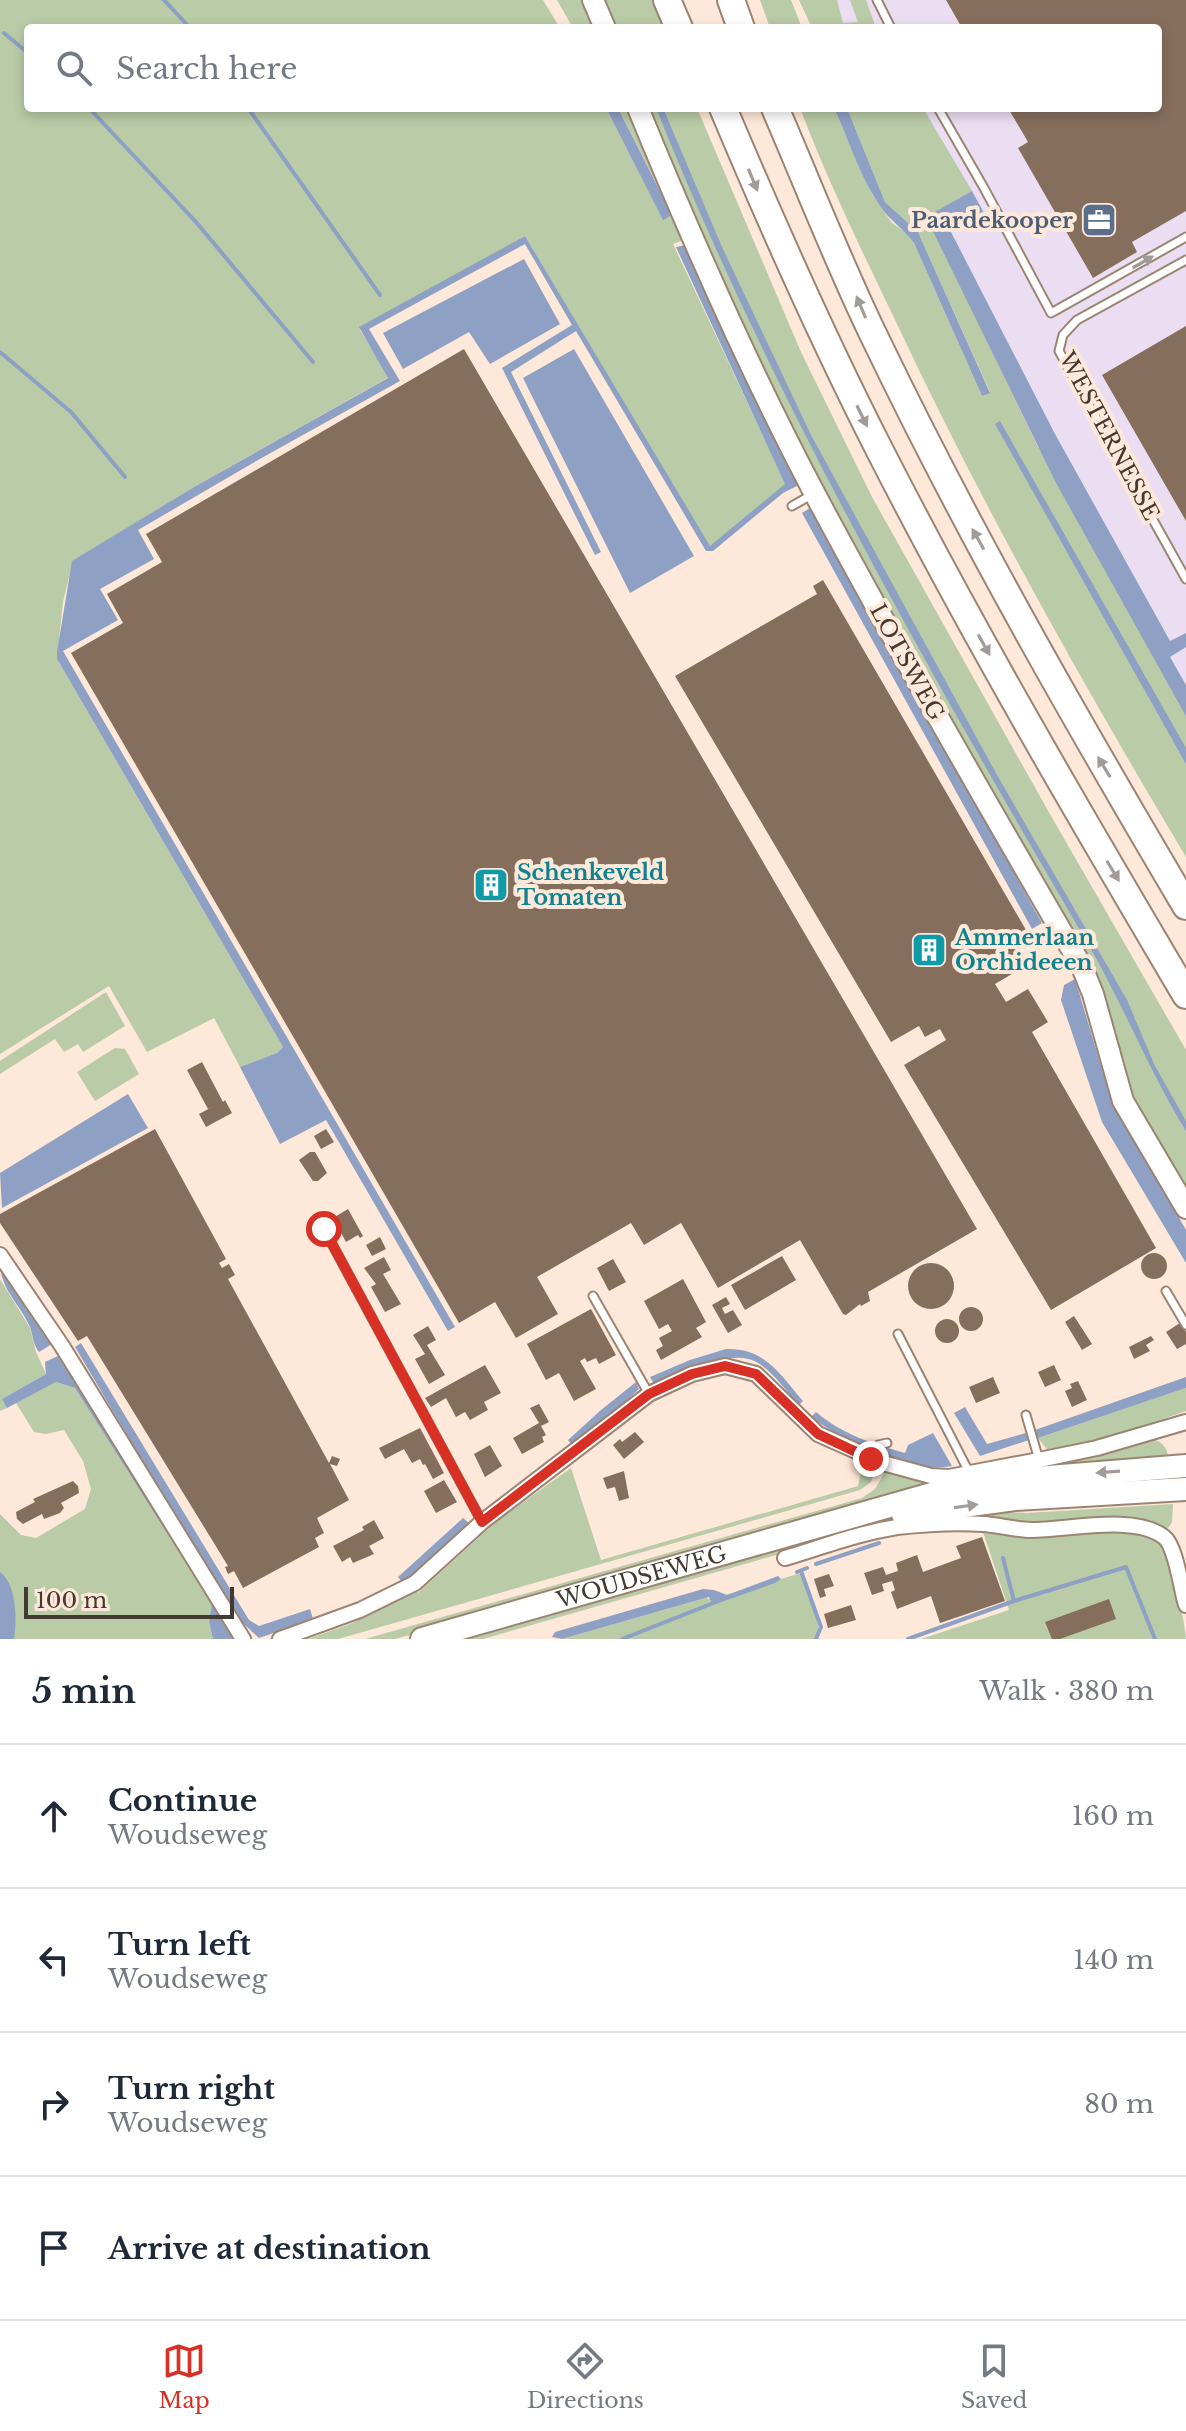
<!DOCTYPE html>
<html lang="en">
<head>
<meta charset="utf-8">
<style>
	body { margin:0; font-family:"Libre Baskerville",serif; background:#f6f6f7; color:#1f2937 }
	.scale { position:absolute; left:24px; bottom:20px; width:210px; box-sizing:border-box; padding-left:8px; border:4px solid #453a32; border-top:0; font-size:22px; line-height:28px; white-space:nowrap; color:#453a32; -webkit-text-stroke:6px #fee8d9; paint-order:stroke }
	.stop { position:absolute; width:24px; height:24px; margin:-18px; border:6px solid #d93025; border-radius:50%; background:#fff }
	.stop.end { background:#d93025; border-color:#fff; box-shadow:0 2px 8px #0008 }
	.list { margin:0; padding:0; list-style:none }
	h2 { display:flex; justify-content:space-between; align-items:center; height:104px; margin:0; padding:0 32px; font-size:34px }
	h2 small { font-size:26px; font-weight:400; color:#747a83 }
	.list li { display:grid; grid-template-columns:52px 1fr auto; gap:24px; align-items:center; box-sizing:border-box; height:144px; padding:0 32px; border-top:2px solid #e0e1e3 }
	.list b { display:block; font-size:30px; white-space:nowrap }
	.list p { margin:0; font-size:26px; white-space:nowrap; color:#747a83 }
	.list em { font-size:26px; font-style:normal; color:#747a83 }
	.icon { flex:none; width:44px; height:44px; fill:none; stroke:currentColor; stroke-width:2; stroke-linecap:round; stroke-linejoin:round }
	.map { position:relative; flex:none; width:1186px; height:1639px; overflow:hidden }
	.search { position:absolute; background:#fff; box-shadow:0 4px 12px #0003; left:24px; right:24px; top:24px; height:88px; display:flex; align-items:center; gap:20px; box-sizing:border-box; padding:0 28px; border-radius:8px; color:#747a83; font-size:30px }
	.sheet { height:680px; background:#fff }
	nav { display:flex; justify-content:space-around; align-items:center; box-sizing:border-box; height:112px; border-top:2px solid #e0e1e3; background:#fff; font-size:22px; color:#747a83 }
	nav a { display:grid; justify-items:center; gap:4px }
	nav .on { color:#d93025 }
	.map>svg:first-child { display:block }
</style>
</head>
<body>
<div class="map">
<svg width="1186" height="1639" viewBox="0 0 1186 1639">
	<rect width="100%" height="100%" fill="#fee8d9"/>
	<path fill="#ebdef2" d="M822,0H1186V697L877,108H1158V28H837Z"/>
	<path fill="#b9cba7" d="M0,0H543L560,28H28V108H606L663,219L672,214L618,108H632L684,240L673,244L786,485L713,544L710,546L706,542L525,236L360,330L389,377L194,487L73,561L63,602L57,659L283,1047L277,1053L240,1067L214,1018L147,1052L109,986L0,1054Z
		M557,0H589L600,28H573Z
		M603,0H655L666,28H614Z
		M760,0H791L802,28H770Z
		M799,0H837L843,23L858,22L850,0H866L876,28H812Z
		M645,108H697L801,352L872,497L1051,816L1186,1050V1194L1132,1100L1109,1023L826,501L758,367Z
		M800,108H834L872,194L892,223L908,234L914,243L982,396L990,392L918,232L885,202L847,108H923L972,191L927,217L1037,445L1186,702V857C1082,683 983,507 897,324C863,253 828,182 800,108Z
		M106,992L125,1026L83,1052L78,1044L64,1052L55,1039L0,1074V1061Z
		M115,1048L125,1049L139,1074L95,1101L77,1072Z
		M0,1279L30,1328L36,1352L46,1374L2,1399L7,1408L0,1411Z
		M56,1382L75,1388L212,1604L209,1621L213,1639H0V1514L21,1535L36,1538L85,1509L91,1489L83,1461L64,1430L46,1434L34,1432L16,1403Z
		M1186,1388V1411L1155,1422L1152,1427L1134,1433L1049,1452L1038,1438Z
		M1150,1439C1164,1441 1168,1449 1169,1462L851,1509L395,1639H365L862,1498L875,1489L887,1468L930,1479Z
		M866,1460L877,1467L871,1482L860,1490L338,1639H308L353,1623L415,1586L418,1593L498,1520L571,1468L601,1560L858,1486L862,1467Z
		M1173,1504L1172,1522L1168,1528L1150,1523L1115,1521L870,1528L483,1639H456L877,1520L972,1511L1027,1513Z
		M982,1529C1008,1531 1035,1533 1062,1534C1088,1535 1144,1522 1163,1544C1170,1551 1186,1627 1186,1639H921L1009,1610Z
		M801,1573L819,1620L817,1639H562L706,1598L712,1599Z"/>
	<path fill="#8ea0c4" d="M606,108H618L672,215L663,220Z
		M656,108H663L722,247L811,435L997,775L1127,1000L1155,1066L1186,1121V1131C1149,1071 1124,1006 1088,944C930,673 773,400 656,108Z
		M834,108H847L885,202L918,232L990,393L982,396L914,243C904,229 890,221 880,206C860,177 849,140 834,108Z
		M972,191L984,213L951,232L1055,434L1170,641L1186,633V647L1170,657L1186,685V716L1056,483L926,217Z
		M525,236L710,546L785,484L676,247L686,245L799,485L783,493L713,551H706L576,331L511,372L601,552L595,555L502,368L572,325L525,244L369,329L400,381L258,460L138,530L154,559L100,589L118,620L63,651L455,1327L448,1331L326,1120L280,1144L240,1067L277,1053L283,1047L57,659V652L72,561L194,487L388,378L359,327Z
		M524,259L560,324L490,364L469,332L403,369L383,333Z
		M574,349L694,556L630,593L523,378Z
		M1000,421L1186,748V764L995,424Z
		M810,508L1042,923L1032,929L802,513Z
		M1075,979L1110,1096L1186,1230V1263L1102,1122L1061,1000L1064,985Z
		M128,1094L148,1128L2,1208L0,1173Z
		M0,1263L52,1344L39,1352C33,1344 33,1336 30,1327C20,1304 0,1289 0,1263Z
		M81,1343L249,1620L259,1626L310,1609L313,1619L259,1638L233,1614L75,1347Z
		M726,1349C765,1348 779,1373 803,1401L799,1405C786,1391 774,1373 758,1363C733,1346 680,1374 654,1384L650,1377L690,1360Z
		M60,1355L92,1403L236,1639H213L209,1621L212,1604L75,1388L56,1382L7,1408L2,1399L46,1374L45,1362Z
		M1186,1377V1388L1038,1438L1035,1430Z
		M636,1382L639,1389L574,1448L568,1440L601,1410Z
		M965,1407L987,1444L1026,1433L1029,1440L980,1456L954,1413Z
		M816,1412C842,1434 873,1444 905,1453L908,1445L933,1433L952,1466C907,1474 847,1443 811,1417Z
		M463,1518L469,1523L403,1583L398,1577Z
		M0,1572C17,1585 17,1620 14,1639H0Z
		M778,1576L781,1579L775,1583L713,1605L709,1597L562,1639L552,1637L555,1632L703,1589L714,1590L727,1595Z"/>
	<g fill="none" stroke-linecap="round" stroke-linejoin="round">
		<path stroke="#8ea0c4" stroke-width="4" d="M164,0L190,28
			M4,33L28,53
			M89,108L196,222L313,362
			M248,108L380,295
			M0,352L71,412L125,477
			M1003,1558L1014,1601
			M816,1564L879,1543
			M801,1571L821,1627L816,1639
			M797,1572L807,1568
			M622,1639L716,1602
			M908,1639L1014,1601L1126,1567L1155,1639"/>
	</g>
	<path fill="#866e5d" d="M946,0H1186V211L1132,242L1137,252L1093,278L1018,148L1028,142L1008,108H1158V28H962Z
		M1186,326V521L1102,375Z
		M464,349L977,1229L868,1292L870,1301L861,1306L860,1304L846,1315L843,1314L800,1240L718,1288L681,1223L644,1245L631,1223L537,1277L558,1314L516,1338L495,1302L459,1323L71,653L123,623L107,594L162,562L146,534Z
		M823,580L1033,942L1009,957L1017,971L995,984L1006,1002L1028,989L1048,1022L1032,1032L1156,1248L1051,1310L904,1065L946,1040L940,1029L925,1037L919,1026L891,1042L675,676L817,594L813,586Z
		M202,1062L223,1102L225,1100L232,1113L206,1127L199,1114L214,1106L208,1109L187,1070Z
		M155,1129L226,1259L219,1263L222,1268L229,1264L235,1275L228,1279L329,1463L332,1456L340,1459L337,1466L330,1464L349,1500L317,1518L324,1533L315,1538L319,1547L243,1588L234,1571L228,1574L225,1567L228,1566L87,1336L78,1341L0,1223V1214Z
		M326,1129L334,1142L321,1149L314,1136Z
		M310,1152H315L327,1173L318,1181H313L299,1160Z
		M348,1209L363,1236L360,1238L358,1235L346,1242L333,1218Z
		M380,1237L386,1249L372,1256L366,1245Z
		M1141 1266a13 13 0 1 1 26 0a13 13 0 1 1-26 0Z
		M782,1256L796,1280L745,1310L731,1285Z
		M384,1257L391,1270L383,1274L401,1304L385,1312L371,1287L376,1284L364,1268Z
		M613,1259L626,1282L609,1291L597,1268Z
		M908 1286a23 23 0 1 1 46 0a23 23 0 1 1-46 0Z
		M683,1279L706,1322L696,1328L702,1337L661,1360L656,1350L663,1346L659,1338L672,1331L668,1324L659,1329L644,1301Z
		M726,1297L730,1304L722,1308L725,1314L733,1310L742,1325L728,1333L712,1305Z
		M959 1319a12 12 0 1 1 24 0a12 12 0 1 1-24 0Z
		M591,1309L616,1355L599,1364L596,1358L587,1362L585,1358L580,1361L596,1389L574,1401L559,1373L546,1380L527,1344Z
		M1074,1316L1092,1344L1082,1350L1065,1322Z
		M935 1331a12 12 0 1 1 24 0a12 12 0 1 1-24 0Z
		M1180,1323L1186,1332V1344L1177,1349L1166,1332Z
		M428,1326L436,1340L427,1345L445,1375L429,1384L415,1359L425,1354L413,1335Z
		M1151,1336L1154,1340L1146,1345L1150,1351L1134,1359L1129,1347Z
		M485,1365L501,1393L484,1402L488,1410L470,1420L465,1412L456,1417L446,1398L431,1407L425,1398Z
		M1054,1365L1061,1380L1045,1387L1038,1372Z
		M993,1377L1000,1393L976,1403L969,1387Z
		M1078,1381L1087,1400L1072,1407L1065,1391L1072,1388L1070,1384Z
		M539,1404L549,1422L541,1426L546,1435L542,1437L544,1442L522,1454L513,1438L539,1423L530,1408Z
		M420,1428L444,1473L433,1479L425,1464L423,1465L420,1459L412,1463L404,1449L385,1459L379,1448Z
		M635,1432L644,1442L624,1459L613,1445L620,1439L622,1442Z
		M490,1445L502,1466L485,1477L474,1454Z
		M624,1471L629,1498L619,1501L615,1487L607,1489L603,1478Z
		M444,1480L457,1502L436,1513L424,1491Z
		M73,1481L78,1486L79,1493L61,1503L64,1508L60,1513L44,1519L42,1514L23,1524L17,1519L16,1512L35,1502L33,1499Z
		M374,1520L384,1538L369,1546L374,1554L353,1563L350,1557L342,1562L333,1546L364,1530L362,1527Z
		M982,1537L1005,1601L940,1623L931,1596L897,1609L891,1592L895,1590L892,1581L882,1584L884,1591L872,1595L864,1573L883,1567L886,1575L898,1571L896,1563L917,1555L923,1572L961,1558L956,1546Z
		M829,1574L834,1586L824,1589L826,1596L820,1598L814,1579Z
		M1109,1599L1116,1619L1060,1639H1052L1045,1622Z
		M851,1605L856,1620L828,1628L824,1614Z"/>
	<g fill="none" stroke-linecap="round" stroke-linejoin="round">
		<g stroke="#9c8472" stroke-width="11">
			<path id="lane" d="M877,0L891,28
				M938,108L984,188L1051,313L1186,237
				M1186,260L1077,320L1063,335L1059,351L1186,579
				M792,506L813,494
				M324,1229L482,1522
				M1166,1291L1186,1325
				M593,1296L649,1394
				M898,1334L969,1472
				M1026,1415L1039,1460
				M871,1459L878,1445L887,1443"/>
		</g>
		<g stroke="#9c8472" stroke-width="18">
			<path id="street" d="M0,1255L62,1346L243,1639
				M785,1558C822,1547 859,1533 897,1527C924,1524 956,1522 983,1524C999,1525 1016,1530 1032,1530C1067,1530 1135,1514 1164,1537C1176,1546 1181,1589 1186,1605
				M280,1639L360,1610L415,1583L482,1522L649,1394L692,1374L725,1366L756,1374L818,1434L883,1463L931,1476L949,1477L1039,1460L1097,1448L1186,1422"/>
		</g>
		<g stroke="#9c8472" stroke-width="24">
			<path id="secondary" d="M593,0L605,28
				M638,108C692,240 750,372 817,498C902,657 992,812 1082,967L1093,994L1123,1101L1186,1208"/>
		</g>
		<g stroke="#9c8472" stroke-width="26">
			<g id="primary">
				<path d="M903,1514L1015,1499L1186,1489"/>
				<path id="s1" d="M422,1639L942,1491L1024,1479L1186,1466"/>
			</g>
		</g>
		<g stroke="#9c8472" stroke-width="30">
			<path id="highway" d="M667,0L679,28
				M731,0L741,28
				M723,108C771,222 821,335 877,445C972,632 1079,814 1186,995
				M775,108C808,184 838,262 874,336C968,532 1076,720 1186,906"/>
		</g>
		<use href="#lane" stroke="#fff" stroke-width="7"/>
		<use href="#street" stroke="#fff" stroke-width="14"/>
		<use href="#secondary" stroke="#fff" stroke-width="20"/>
		<use href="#primary" stroke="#fff" stroke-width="22"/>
		<use href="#highway" stroke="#fff" stroke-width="26"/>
	</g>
	<defs><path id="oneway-solid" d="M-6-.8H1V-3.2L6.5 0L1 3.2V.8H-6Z" transform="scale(2)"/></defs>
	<g fill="#a29c98">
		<use href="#oneway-solid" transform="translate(753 180) rotate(67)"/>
		<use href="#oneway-solid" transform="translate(1143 262) rotate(-30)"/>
		<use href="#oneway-solid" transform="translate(861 307) rotate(-113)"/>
		<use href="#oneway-solid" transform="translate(862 416) rotate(64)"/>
		<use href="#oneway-solid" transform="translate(978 539) rotate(-119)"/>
		<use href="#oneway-solid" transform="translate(984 645) rotate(61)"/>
		<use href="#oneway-solid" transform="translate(1104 767) rotate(-121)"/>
		<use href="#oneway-solid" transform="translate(1113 871) rotate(59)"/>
		<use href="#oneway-solid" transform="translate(1108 1472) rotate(176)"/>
		<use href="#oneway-solid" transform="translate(966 1506) rotate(-8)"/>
	</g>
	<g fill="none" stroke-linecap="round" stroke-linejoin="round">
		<path stroke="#d93025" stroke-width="10" d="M324,1229L482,1522L649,1394L692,1374L725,1366L756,1374L818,1434L871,1459"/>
	</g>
	<defs>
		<g id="office-square" transform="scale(1.8)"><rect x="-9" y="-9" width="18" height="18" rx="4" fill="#5c6f8a" stroke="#fee8d9"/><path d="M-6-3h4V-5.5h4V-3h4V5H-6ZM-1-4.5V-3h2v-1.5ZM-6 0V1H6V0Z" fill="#fff"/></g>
		<g id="building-square" transform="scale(1.8)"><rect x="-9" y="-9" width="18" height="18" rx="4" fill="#0f9aa8" stroke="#fee8d9"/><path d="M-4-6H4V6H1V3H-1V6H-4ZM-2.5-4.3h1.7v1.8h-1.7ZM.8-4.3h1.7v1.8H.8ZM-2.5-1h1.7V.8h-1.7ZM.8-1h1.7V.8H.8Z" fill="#fff"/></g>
	</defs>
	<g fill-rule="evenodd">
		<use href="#office-square" x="1099" y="220"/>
		<use href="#building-square" x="491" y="885"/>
		<use href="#building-square" x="929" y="950"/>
	</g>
	<g text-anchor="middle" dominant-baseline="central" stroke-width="8" stroke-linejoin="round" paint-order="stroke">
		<g font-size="22" font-weight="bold" fill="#4e5e75" stroke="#fee8d9" text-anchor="end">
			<text x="1073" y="220">Paardekooper</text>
		</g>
		<g font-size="22" fill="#453a32" stroke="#fee8d9">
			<text transform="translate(1109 436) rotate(62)">WESTERNESSE</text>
			<text transform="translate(907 662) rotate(61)">LOTSWEG</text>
			<text stroke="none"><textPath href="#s1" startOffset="228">WOUDSEWEG</textPath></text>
		</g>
		<g font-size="22" font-weight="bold" fill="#0d838f" stroke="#fee8d9" text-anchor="start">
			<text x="517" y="872">Schenkeveld<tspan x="517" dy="25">Tomaten</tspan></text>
			<text x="955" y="937">Ammerlaan<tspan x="955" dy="25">Orchideeen</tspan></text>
		</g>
	</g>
</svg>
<div class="scale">100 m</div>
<div class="stop" style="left:324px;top:1229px"></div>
<div class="stop end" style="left:871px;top:1459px"></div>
<div class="search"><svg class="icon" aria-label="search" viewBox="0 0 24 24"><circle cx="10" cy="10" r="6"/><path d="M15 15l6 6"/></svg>Search here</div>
</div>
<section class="sheet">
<h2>5 min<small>Walk · 380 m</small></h2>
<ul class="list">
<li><svg class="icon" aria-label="ahead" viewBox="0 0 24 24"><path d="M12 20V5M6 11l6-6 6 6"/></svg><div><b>Continue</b><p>Woudseweg</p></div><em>160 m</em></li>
<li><svg class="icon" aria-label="left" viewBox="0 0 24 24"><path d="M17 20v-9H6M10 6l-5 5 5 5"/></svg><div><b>Turn left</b><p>Woudseweg</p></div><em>140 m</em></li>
<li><svg class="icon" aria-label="right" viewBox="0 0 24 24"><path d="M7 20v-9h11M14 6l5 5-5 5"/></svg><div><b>Turn right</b><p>Woudseweg</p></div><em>80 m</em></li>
<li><svg class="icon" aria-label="arrive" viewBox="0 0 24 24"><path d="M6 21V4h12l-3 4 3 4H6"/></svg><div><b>Arrive at destination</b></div></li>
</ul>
</section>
<nav>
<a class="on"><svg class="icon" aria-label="map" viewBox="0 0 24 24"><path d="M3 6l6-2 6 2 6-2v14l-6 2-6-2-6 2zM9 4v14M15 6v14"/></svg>Map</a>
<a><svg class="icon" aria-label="directions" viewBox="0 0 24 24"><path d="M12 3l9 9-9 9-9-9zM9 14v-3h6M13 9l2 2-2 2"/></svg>Directions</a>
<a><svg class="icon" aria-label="saved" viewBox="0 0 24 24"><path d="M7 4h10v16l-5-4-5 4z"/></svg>Saved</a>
</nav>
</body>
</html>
